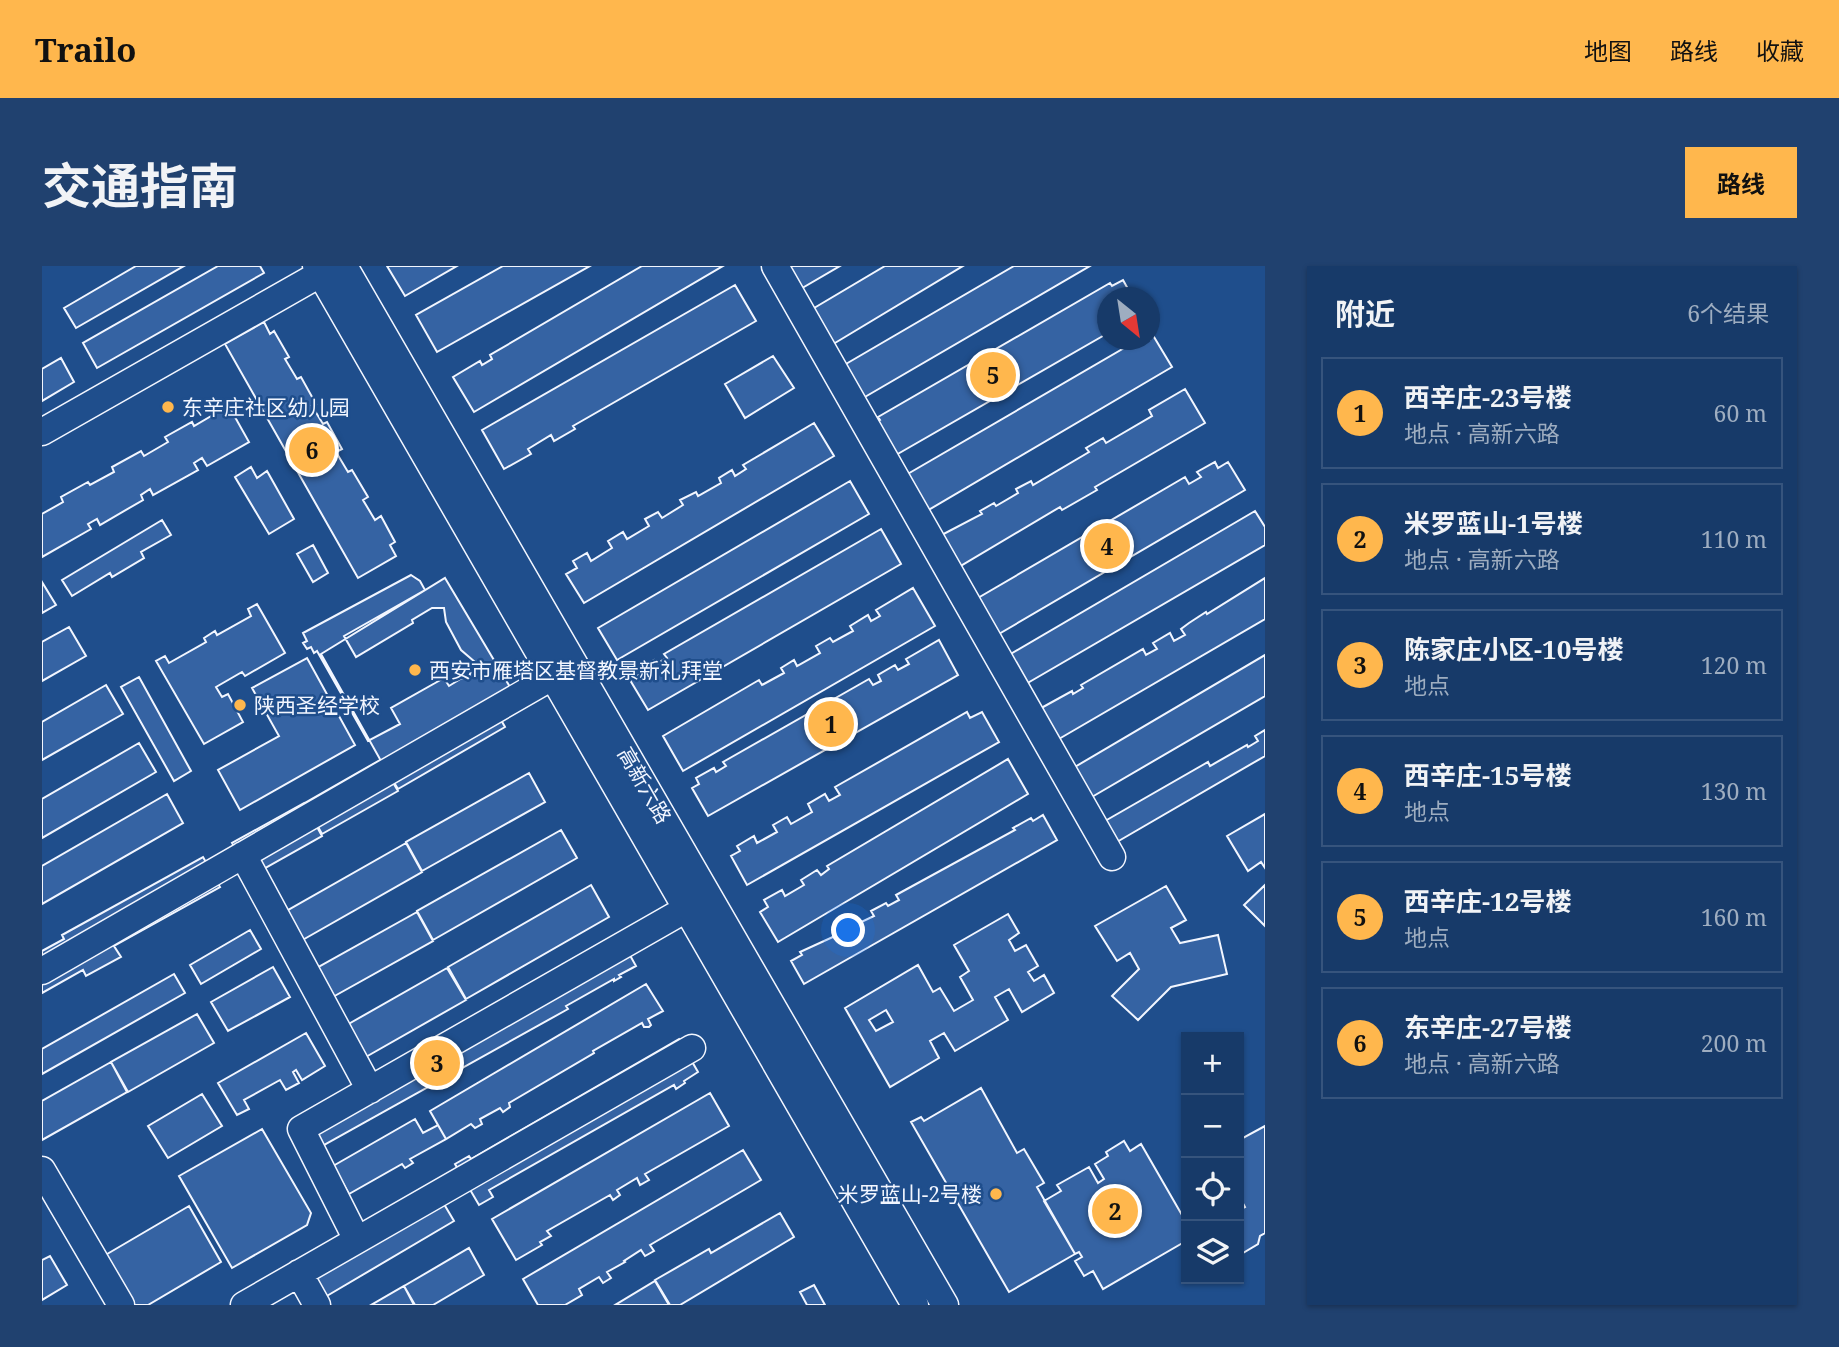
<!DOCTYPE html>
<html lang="zh">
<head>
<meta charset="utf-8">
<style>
	body { margin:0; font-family:"Noto Serif","Noto Sans SC",serif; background:#20416f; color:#f1f3f6 }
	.controls { position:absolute; right:21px; bottom:21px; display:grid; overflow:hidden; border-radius:0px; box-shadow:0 2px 5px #0004 }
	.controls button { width:63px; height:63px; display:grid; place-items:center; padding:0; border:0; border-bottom:2px solid #36547d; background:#173a69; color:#f1f3f6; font:35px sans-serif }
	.compass { position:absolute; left:1055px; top:21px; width:63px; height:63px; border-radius:50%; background:#173a69; box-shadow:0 2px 5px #0004; rotate:150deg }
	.you { position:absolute; left:807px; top:665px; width:24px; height:24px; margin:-18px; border:5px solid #fff; border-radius:50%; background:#1a73e8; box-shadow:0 0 0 10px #1a73e833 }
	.badge { display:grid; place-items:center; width:46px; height:46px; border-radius:50%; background:#ffb74d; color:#111; font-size:23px; font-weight:700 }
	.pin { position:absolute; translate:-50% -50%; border:4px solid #fff; box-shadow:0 2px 7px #0006 }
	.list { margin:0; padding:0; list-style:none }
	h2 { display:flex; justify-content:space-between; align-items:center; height:91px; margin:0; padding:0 28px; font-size:30px }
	h2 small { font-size:23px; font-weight:400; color:#9eadc0 }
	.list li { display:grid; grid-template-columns:46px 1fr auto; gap:21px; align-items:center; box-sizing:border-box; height:112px; margin:0 14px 14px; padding:0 14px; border:2px solid #36547d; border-radius:0px }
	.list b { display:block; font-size:26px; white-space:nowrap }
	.list p { margin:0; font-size:23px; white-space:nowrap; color:#9eadc0 }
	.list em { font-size:23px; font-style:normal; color:#9eadc0 }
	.icon { flex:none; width:38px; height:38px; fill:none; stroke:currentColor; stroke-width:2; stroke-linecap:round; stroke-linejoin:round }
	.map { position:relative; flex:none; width:1223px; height:1039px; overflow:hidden; border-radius:0px }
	header { display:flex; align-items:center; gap:42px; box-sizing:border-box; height:98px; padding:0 35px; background:#ffb74d; color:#111 }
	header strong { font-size:33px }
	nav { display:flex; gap:38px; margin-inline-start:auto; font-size:24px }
	.intro { display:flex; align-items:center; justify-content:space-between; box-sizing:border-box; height:168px; padding:0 42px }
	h1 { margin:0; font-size:49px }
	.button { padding:18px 32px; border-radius:0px; background:#ffb74d; color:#111; font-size:24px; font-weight:700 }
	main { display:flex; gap:42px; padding:0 42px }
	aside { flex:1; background:#173a69; border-radius:0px; box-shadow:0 2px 5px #0004 }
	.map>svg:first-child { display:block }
</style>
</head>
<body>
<header>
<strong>Trailo</strong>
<nav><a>地图</a><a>路线</a><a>收藏</a></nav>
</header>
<div class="intro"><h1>交通指南</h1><a class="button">路线</a></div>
<main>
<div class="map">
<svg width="1223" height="1039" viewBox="0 0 1223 1039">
	<rect width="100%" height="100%" fill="#1f4e8c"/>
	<path fill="#3563a3" stroke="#f2f6ff" stroke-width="2" fill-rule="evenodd" d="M94,0H142L34,62L22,42Z
		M176,0H218L222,7L55,102L41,77Z
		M345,0H415L363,30Z
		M461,0H548L395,86L374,49Z
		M600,0H681L432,146L411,111L438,95L440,99L450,93L448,89Z
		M733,0H798L750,28Z
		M843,0H921L783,83L762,48Z
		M972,0H1048L816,135L797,102Z
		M1081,14L1091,32H1066V67L847,193L828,160L838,154L836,151L1068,17L1070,20Z
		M693,19L714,55L531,160L533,163L512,175L509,169L486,183L489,188L462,203L440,164Z
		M222,56L228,68L232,65L247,91L243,93L255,113L259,111L274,138L270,140L281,158L285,156L300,183L294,186L306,206L310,204L326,231L321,234L333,254L339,250L353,276L348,279L354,290L316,312L183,78Z
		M1109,66L1130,101L878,249L857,213L1096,74H1108Z
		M731,90L752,122L703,152L683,118Z
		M19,92L32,116L0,135V103Z
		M1143,123L1163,157L1053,221L1055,224L1020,244L1018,241L910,305L892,273L940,248L938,245L952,237L954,240L976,227L974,223L989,215L991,219L1047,186L1044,182L1061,172L1064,177L1110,150L1107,144Z
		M184,135L207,176L165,200L160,192L152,197L156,204L111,229L108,223L99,229L101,234L58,259L55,253L46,258L49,263L0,291V248L21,236L19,231L46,216L48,219L72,206L70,201L99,185L102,190L126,176L123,171L150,156L152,160L176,146L173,141Z
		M772,157L792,190L542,337L524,308L535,302L531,295L545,287L549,295L570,282L566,275L581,266L585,273L607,260L603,253L616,246L620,252L641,239L638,234L654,226L656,230L679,217L677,212L690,204L693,210L704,203L701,199Z
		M1173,196L1176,202L1186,196L1203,224L950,372L929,336L1143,211L1147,218L1159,211L1155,206Z
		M209,201L215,212L225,205L252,253L227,268L193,211Z
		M808,215L827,248L575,394L556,362Z
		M1213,245L1223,261V279L977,422L960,393Z
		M120,254L129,269L99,286L102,292L70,311L68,307L30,330L20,314Z
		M839,263L859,298L606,444L588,414L598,408L595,403L612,394L614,398L625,392L622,388Z
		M271,279L286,307L271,316L255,288Z
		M369,309L378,315L383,324L302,370L314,391L371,357L370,354L390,342H402L404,356L419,384L433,396L426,413L420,412L407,420L402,412L349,442L358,458L326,475L275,385L272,387L269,381L265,383L261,377L265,375L261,367Z
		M403,312L468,421L339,495L279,388Z
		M1223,312V353L1010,477L992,446L1030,425L1031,428L1041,422L1039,419L1101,383L1104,389L1115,383L1111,377L1128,367L1132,375L1143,369L1139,363L1147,357L1164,346L1165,348Z
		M0,316L14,339L0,347Z
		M871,322L893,360L641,505L621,470L717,414L720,419L742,407L739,402L752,394L755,400L778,387L774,380L788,372L791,376L811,365L808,360L826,349L829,355L838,350L834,344Z
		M215,338L243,387L203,410L200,406L174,421L180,431L186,428L201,456L162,478L114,395L123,390L127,397L164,376L162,372L173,365L175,369L209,350L206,343Z
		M27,361L44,390L0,415V376Z
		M897,374L916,409L666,550L650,522L657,518L654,512L672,502L674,506L684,500L681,496L827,413L831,419L839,415L836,409L853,399L856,404L867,398L864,393Z
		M1223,389V430L1043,535L1026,505Z
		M265,392L313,479L198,544L176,504L237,470L210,422Z
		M97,411L149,505L132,515L79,421Z
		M64,419L81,448L0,494V456Z
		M447,433L463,461L356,523L339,495Z
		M925,446L928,452L940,446L957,476L705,619L689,590L698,585L695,580L712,570L715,577L735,566L731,559L745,551L749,558L770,546L766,538L783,528L787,535L798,529L793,521Z
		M1223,464V490L1068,580L1056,559L1166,496L1168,500L1205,479L1206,481L1216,475L1213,470Z
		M97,477L114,506L0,572V533Z
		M966,493L986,528L736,676L718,646L726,641L722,634L740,624L743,630L762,619L759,614L775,604L779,609L787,603L785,600Z
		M338,494L356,525L280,568L263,537Z
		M487,507L503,536L380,605L364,576Z
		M125,528L141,557L0,638V600Z
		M262,537L280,570L209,610L190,577Z
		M1223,548V602L1219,596L1206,605L1185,570Z
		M1001,549L1015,574L762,718L749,695L760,689L758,686L793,670L791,667L809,657L811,660L832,650L829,645L844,637L846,640L857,634L854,629L973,564L971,562L989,552L991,555Z
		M519,564L535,592L391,674L375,645Z
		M364,577L380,606L257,676L241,647Z
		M161,591L178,621L72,680L79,691L44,710L41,704L0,727V685L22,673L20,669Z
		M549,619L567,651L424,733L406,701Z
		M1223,619V660L1202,639Z
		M1124,620L1144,654L1129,662L1138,677L1176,669L1185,708L1129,721L1096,754L1070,730L1097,703L1088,687L1075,695L1053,660Z
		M375,646L391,675L289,732L273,703Z
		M966,648L977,667L967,674L973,685L984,679L996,700L986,706L992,715L1002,709L1012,727L980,746L967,723L953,731L966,754L913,785L902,767L888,775L897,792L848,821L803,742L876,699L891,726L898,722L912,745L931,734L918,711L927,705L912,679ZM844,744L851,756L834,765L827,754Z
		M208,664L219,683L159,718L148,699Z
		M580,675L594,700L577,709L579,711L572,715V713L524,740L526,743L280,880L265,851Z
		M231,701L248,731L186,765L169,736Z
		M405,702L424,734L322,792L303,760Z
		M132,708L143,727L0,808V783Z
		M604,718L621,745L606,753L609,759L607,761H602L600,757L551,785L552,787L467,837L468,841L461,846L458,842L438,853L440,858L433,862L429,858L404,873L388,845Z
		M155,748L172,777L86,826L69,796Z
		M264,767L283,800L260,814L254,804L251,806L257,817L244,824L238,814L202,834L207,843L195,849L176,817Z
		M637,773L656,806L642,815L643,817L634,823L632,819L447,924L451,931L437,939L413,898L427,890L429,893Z
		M69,796L85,826L0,874V835Z
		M939,822L975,887L982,883L1002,917L995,921L1033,988L967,1026L869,856L879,851L882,855Z
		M668,827L687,860L603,908L607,914L598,919L595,912L575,924L578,929L571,934L568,929L505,965L509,970L498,976L500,979L474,994L450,953Z
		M160,828L180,860L126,892L106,860Z
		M373,853L381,867L396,859L404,873L368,893L371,897L363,902L360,898L307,928L291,900Z
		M1223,860V967L1218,970L1216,978L1201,987L1197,982V944L1203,941L1197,930V874Z
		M220,863L269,947L265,959L190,1002L137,910Z
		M1082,875L1088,885L1099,878L1144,956V975L1061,1023L1051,1005L1042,1010L1033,995L1040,991L1037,986L1033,988L1002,935L1019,925L1015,919L1047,901L1056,917L1062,913L1053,898L1066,890L1064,886Z
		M701,884L719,914L608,979L612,985L603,990L599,984L582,995L583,996L565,1006L569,1012L561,1017L557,1011L537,1023L540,1029L523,1039H496L481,1013Z
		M396,928L412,955L278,1034L262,1007Z
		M147,940L179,996L106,1039H88L60,991Z
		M738,947L752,971L638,1039H628L613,1014L667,983L669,987Z
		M427,982L442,1009L391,1039H373L362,1020Z
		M8,990L25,1019L0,1034V994Z
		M613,1015L627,1039H573Z
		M772,1019L783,1039H765L758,1026Z
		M362,1020L372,1039H329Z"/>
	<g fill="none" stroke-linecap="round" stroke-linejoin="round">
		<g stroke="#f2f6ff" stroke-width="29">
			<path id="minor" d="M274,0L873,1039
				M302,0L903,1039
				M733,0L1070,591
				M0,166L278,8
				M201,589L328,824
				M0,705L510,411
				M0,904L79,1039
				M315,974L259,863L660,634
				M257,1007L275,1039
				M202,1039L650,782"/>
		</g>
		<use href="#minor" stroke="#1f4e8c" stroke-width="26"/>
	</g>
	<g fill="#ffb74d" stroke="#1f4e8c" stroke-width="2.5">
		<circle cx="126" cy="141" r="7"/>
		<circle cx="373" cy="404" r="7"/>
		<circle cx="198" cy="439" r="7"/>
		<circle cx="954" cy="928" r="7"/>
	</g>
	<g text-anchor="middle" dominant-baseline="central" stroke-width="5" stroke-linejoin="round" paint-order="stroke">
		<g font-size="21" fill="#f2f6ff" stroke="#1f4e8c" text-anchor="start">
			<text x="140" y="141">东辛庄社区幼儿园</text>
			<text x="387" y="404">西安市雁塔区基督教景新礼拜堂</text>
			<text x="212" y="439">陕西圣经学校</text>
			<text x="940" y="928" text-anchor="end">米罗蓝山-2号楼</text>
		</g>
		<g font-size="21" fill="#f2f6ff" stroke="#1f4e8c">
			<text transform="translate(603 519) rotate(60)">高新六路</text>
		</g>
	</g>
</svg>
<div class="controls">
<button>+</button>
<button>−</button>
<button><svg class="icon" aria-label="locate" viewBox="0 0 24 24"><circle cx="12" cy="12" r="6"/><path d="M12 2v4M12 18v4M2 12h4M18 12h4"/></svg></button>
<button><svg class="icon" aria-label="layers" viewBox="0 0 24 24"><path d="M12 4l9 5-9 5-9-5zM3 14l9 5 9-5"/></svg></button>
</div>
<svg class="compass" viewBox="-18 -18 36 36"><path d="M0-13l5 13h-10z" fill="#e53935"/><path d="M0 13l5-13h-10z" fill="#9eadc0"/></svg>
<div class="you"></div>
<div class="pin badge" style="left:789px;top:458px">1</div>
<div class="pin badge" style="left:1073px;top:945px">2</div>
<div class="pin badge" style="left:395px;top:797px">3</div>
<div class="pin badge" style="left:1065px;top:280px">4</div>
<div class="pin badge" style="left:951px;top:109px">5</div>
<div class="pin badge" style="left:270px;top:184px">6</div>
</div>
<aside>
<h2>附近<small>6个结果</small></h2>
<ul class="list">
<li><span class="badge">1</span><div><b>西辛庄-23号楼</b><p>地点 · 高新六路</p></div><em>60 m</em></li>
<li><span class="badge">2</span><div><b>米罗蓝山-1号楼</b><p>地点 · 高新六路</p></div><em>110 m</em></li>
<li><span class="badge">3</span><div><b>陈家庄小区-10号楼</b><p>地点</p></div><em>120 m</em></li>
<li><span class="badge">4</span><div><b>西辛庄-15号楼</b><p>地点</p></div><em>130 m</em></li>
<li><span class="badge">5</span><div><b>西辛庄-12号楼</b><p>地点</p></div><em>160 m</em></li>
<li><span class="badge">6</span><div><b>东辛庄-27号楼</b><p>地点 · 高新六路</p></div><em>200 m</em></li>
</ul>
</aside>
</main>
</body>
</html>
